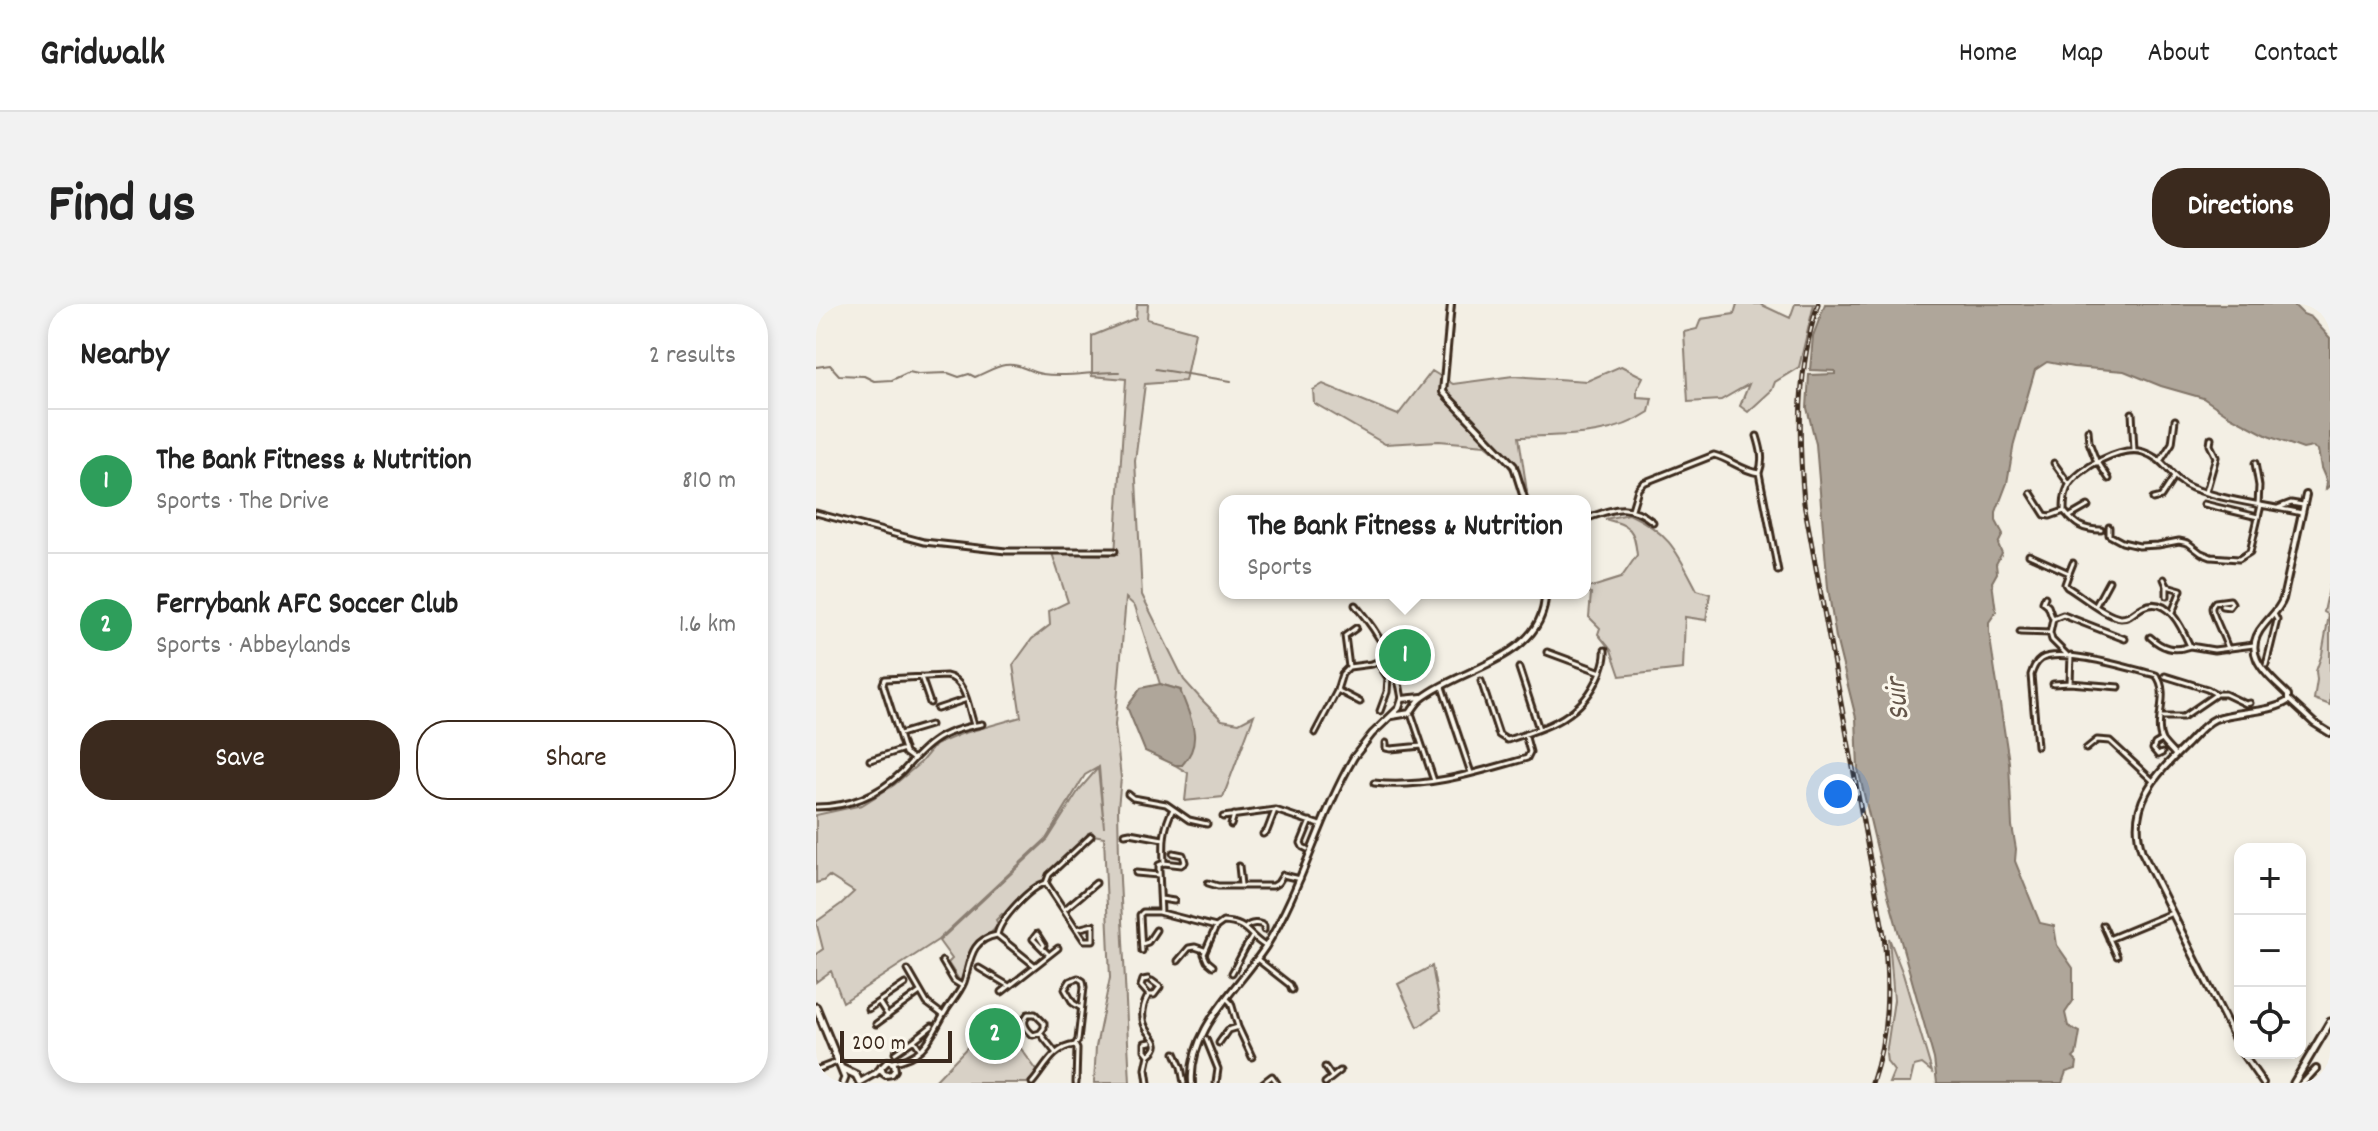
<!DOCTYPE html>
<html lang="en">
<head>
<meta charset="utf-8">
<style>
	body { margin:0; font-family:Dekko,sans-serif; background:#f2f2f2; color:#222 }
	.controls { position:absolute; right:24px; bottom:24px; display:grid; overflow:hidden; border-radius:16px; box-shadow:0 4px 12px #0003 }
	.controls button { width:72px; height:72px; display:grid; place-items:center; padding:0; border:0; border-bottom:2px solid #e0e0e0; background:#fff; color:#222; font:40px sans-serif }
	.scale { position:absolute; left:24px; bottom:20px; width:112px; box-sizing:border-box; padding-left:8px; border:4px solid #3b2a1e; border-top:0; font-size:22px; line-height:28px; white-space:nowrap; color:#3b2a1e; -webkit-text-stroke:6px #fbf7ec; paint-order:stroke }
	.you { position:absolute; left:1022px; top:490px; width:28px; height:28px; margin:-20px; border:6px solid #fff; border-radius:50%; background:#1a73e8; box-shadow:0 0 0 12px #1a73e833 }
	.badge { display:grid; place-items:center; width:52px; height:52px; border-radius:50%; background:#3b2a1e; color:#fff; font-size:26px; font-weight:700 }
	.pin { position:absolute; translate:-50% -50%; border:4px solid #fff; box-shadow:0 2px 8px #0006 }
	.popup { position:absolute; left:403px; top:191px; width:372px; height:104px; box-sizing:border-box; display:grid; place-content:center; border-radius:16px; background:#fff; filter:drop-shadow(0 2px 6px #0005); font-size:26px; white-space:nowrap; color:#767676 }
	.popup b { font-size:30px; color:#222 }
	.popup::after { content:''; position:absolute; left:50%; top:100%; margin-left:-16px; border:16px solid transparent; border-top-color:#fff }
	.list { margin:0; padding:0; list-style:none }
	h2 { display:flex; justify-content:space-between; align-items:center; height:104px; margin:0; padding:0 32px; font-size:34px }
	h2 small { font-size:26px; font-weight:400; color:#767676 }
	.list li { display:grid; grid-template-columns:52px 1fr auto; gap:24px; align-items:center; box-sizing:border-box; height:144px; padding:0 32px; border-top:2px solid #e0e0e0 }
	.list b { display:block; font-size:30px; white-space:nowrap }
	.list p { margin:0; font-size:26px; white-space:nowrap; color:#767676 }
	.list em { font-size:26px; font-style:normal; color:#767676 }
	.actions { display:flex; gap:16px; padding:24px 32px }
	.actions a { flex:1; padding:18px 0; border:2px solid #3b2a1e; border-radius:32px; text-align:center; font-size:28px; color:#3b2a1e }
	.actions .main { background:#3b2a1e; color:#fff }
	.icon { flex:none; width:44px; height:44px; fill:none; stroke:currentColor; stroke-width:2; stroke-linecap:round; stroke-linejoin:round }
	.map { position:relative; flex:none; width:1514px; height:779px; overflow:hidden; border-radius:32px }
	header { display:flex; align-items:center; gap:48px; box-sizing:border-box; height:112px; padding:0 40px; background:#fff; border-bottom:2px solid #e0e0e0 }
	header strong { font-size:38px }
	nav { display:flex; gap:44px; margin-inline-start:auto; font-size:28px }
	.intro { display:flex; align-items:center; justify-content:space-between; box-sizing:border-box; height:192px; padding:0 48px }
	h1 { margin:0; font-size:56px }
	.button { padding:20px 36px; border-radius:32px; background:#3b2a1e; color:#fff; font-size:28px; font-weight:700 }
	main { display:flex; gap:48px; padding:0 48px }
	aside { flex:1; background:#fff; border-radius:32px; box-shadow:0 4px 12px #0003 }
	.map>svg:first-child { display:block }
</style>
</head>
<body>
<header>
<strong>Gridwalk</strong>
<nav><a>Home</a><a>Map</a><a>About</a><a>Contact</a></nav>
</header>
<div class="intro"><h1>Find us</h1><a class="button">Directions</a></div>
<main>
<aside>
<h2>Nearby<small>2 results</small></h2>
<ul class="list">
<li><span class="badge" style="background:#2e9e5b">1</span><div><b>The Bank Fitness &amp; Nutrition</b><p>Sports · The Drive</p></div><em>810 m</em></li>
<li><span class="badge" style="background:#2e9e5b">2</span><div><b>Ferrybank AFC Soccer Club</b><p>Sports · Abbeylands</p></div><em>1.6 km</em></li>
</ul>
<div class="actions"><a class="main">Save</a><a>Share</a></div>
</aside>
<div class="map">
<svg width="1514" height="779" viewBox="0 0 1514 779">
	<rect width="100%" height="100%" fill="#f3efe4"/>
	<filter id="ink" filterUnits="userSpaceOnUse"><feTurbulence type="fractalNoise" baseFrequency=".0125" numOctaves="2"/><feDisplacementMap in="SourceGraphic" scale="16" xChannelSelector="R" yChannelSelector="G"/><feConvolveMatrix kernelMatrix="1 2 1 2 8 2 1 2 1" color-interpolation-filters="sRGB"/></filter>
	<g filter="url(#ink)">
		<path fill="#d8d1c6" stroke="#8a7e72" stroke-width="2" d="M321,0H332L331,15L379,28L369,77L329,80L319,157L326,291L368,376L386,396L406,416L423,419L438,411L407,493L369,497L372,469L359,461H366L365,386L344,380L319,302L310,294L299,421L305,474L302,504L303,555L314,779H278L280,743L294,674L288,533L278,531L276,528L272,529L270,534L231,570L228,576L223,578L189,611L186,610L180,616L182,620C176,632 162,636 154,647C148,657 148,669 145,679L132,659L136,655L123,637L232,535L263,486L282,464L288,523L283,463L269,471L230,535L122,636L27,698L15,667L0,678V650L7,645L0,618L25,600L38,588L13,572L7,577L0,579V511L46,501L78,481L105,458L119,441L145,430L205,413L197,361L216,335L234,321L233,307L252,298L236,249L299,251L310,75L276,72V32L320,14Z
			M921,0H944L974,14L979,0H998L983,63L959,78L956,86L932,108L924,102L933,80L905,96L872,98L868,28L881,25L885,15L918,10Z
			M805,62L827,73L821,85V93L836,94L833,108C795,134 748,131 703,133L711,188L687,155L670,141L623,137L569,140L498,99L497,86L507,80L582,111L616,67L637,80L697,72L771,77Z
			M813,210C854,229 861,248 881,286L894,290L890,316L869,313L867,365L804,372L795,346L782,330L784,324L773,313L775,289L769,288V282L776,283L805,274L821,251C818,224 815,222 789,215Z
			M1514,280V401L1498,395L1501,376L1500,367L1506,350L1513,311L1508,308Z
			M1073,634L1087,670L1116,768L1106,760L1098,762L1094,779H1073L1078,767L1071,758L1070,750L1078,696Z
			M616,662L624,707L602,723L582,680Z
			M181,712L222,768L211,779H117Z"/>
		<path fill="#afa69a" stroke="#817468" stroke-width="2" d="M1009,0H1477L1487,10L1495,13L1514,34V181L1510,185L1511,178L1505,164L1502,146L1497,143L1487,145L1452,132L1412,111L1387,94L1345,82L1308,67L1257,63L1231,58L1219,66L1198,139L1191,179L1180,208V217L1187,230L1182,240L1186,249L1180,260L1181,269L1176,278L1180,308L1173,318V328L1193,458L1196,522L1200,545L1199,557L1224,619L1238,622L1241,641L1257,664V697L1249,709L1252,722L1264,728L1260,751L1257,754L1261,758L1260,765L1250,768L1246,779H1121L1118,755L1072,591L1042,465L1040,414L1020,334L1012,284L1000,140L991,104L993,71L1019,70V67L994,66L997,32Z
			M344,380L364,386C374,413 389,437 366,461H359L329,447L311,403L325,384Z"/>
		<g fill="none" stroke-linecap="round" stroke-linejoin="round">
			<path stroke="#817468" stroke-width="2" d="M0,63L14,61L23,71L48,72L58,77L76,76L93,68L102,70L132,69L143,73L153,70L159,73C169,69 180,62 189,61C204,59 213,68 226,70C252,74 278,67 303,68
				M339,65L415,77"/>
			<g stroke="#3b2a1e" stroke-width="9">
				<path id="minor" d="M1316,109L1318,146
					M1272,126L1273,138L1281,159
					M1345,156L1356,139L1359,116
					M1282,158L1293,175
					M1238,159L1253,180
					M1439,159L1443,182L1442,201
					M943,169L962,267
					M1390,188L1400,153L1394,141L1395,134
					M1215,189L1229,211L1234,212L1248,207C1260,221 1266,226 1285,226
					M1337,195L1345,193L1358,173
					M1388,200L1442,213
					M1462,204L1475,199L1487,201
					M816,205L822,185L827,179L898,151C914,155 926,167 943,169C948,156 945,145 941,132
					M1248,207C1248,199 1248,191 1252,183C1262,164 1306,141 1327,148C1352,156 1353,175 1376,184C1411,197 1450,201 1486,209
					M0,209L108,238L190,247H299
					M1253,213L1272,202
					M769,215C798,205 811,197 837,218
					M1293,223V231L1306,238L1323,242L1342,241L1363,237L1372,239L1385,249L1395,253L1423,255L1434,248L1445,201
					M1213,251L1253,269L1249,280L1251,283C1265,291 1290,313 1305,314C1315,314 1319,307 1327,303C1352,291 1366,324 1374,342L1398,346L1438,341
					M1253,269L1257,259
					M1348,275L1351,282L1365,286L1356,309
					M1351,282V292
					M1229,293L1227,298L1232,302L1236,313
					M539,301C562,328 581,359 586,395
					M1280,301L1293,277
					M1406,302L1413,303L1416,299L1414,296L1399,298C1398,300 1396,301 1396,304C1395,307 1410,337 1412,345
					M1204,328L1234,329L1236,336L1251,351
					M1234,329L1237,315L1247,311L1309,335
					M1334,333C1346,344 1357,348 1374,342
					M731,348L785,368
					M562,358L572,374L571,388L564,407
					M1450,361L1461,316L1458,310
					M533,363L526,370L521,386L544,398
					M533,363L529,332L540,324
					M533,363L556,360L571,354
					M703,364L723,425
					M1349,372L1391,385L1400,390H1409L1430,400L1434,399
					M105,373L114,399
					M665,377L683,431L691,436C732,423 766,413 784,370C787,361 790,355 789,346
					M1254,379L1255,351
					M1237,380L1254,379L1303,383
					M626,383L655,469
					M121,405L148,396
					M596,412L618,477
					M1345,413H1367L1399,391
					M499,429L521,387
					M84,430L114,421
					M570,439V444L575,445L606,442
					M1221,442L1215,371C1217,365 1219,359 1225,355C1245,343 1316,365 1340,371C1355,389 1337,418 1346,436C1349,441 1355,446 1359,451
					M1270,445L1281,436L1294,437L1337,477
					M1346,449L1342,451L1337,445L1339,440L1346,436
					M97,455L89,449L67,380L69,375L130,372C150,375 152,404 158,421
					M54,456L88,445
					M558,479C610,485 662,468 711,454L714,448L709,430
					M312,490L317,494L350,500L373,516L391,520
					M0,503C33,503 62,491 86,468C96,457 106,445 118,437C132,427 149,423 166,420
					M407,513L459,506L504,521
					M415,521L418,511
					M309,530L314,529L347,535
					M447,530L451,527L459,506
					M491,545L487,543L485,539L494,517
					M348,559L365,561L369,558L367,551L357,549
					M423,562L425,581
					M320,569L342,571
					M230,579L268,636H277V621L261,625
					M392,579L402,582H457L462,579L467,571L484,575
					M345,595L358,597
					M249,605L280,579
					M345,609L343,566V561L348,559C347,539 347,524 357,505
					M1287,621L1301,652
					M430,623C434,619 443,618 448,622V626
					M181,631C184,615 215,582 230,579L233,571L275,532
					M181,631L218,661
					M1293,635L1356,609
					M326,640L332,638L340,626
					M226,644L228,641L221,630L217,635L233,651
					M326,647L324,611L327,608H342L400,623L407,618C432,619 430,630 449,642
					M441,655L474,681L476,686
					M126,657L138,677L146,682
					M362,657L373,644L379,643L388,646
					M397,662L391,657L388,650L400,623
					M163,664L193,682
					M92,666L111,699L127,711
					M416,669C419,664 433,636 436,633
					M186,688L242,644
					M334,691H338L344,683L336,677
					M411,695L415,699L422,723L436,753
					M63,698L72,712
					M52,705L89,680
					M60,720L104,688
					M224,729L228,724V719L219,710H212C205,718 210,725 217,731L224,729L239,748
					M390,735L402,765L400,779
					M403,739L412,726L422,723
					M104,745L98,736L116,722
					M79,749L98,736
					M359,749L365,763L368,779
					M333,751L329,746V739L335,738
					M76,758C110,754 116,729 131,705C137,696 144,688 148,678C155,658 153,636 181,631
					M509,763L516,773
					M0,766L21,758
					M216,779C230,763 236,744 259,741
					M260,779L261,745L259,741L262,736L268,683L267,677L262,674L254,677L249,685L257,699L265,704
					M332,779L330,765L333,751C348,740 336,735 330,724C324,714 327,699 333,691L325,682L327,676L332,675
					M447,779L456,772L461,779
					M509,779L524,767"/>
			</g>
			<g stroke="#3b2a1e" stroke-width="10">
				<path id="tertiary" d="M635,0L627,88L698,162L709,197
					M1473,396L1498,419L1514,429
					M576,412L594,409C598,404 600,399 605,395C645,363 730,354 729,289
					M1424,745L1326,548C1310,500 1340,471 1371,440C1380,431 1388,420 1399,415C1422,406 1452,410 1472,397V391C1452,371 1423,350 1448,321C1455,312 1463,306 1467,295L1490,191
					M1426,749L1447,779
					M59,770L72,757L78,760L79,766L76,770L70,771L67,769L65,763
					M44,778L58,770
					M376,779C372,725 423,684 450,642C487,582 503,513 538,453L556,430L583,404L586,395L606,393
					M1487,779L1500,765
					M1511,779V777"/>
			</g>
			<g stroke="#3b2a1e" stroke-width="11">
				<path id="secondary" d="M0,703L29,774L27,779
					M25,764L40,771L44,779
					M1478,779L1514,718"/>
			</g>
			<use href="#minor" stroke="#fbf7ec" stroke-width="3"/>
			<use href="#tertiary" stroke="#fbf7ec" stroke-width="4"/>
			<use href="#secondary" stroke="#fbf7ec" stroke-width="5"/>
			<g stroke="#3b2a1e" stroke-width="5">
				<path id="rail" d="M1002,0C981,65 982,131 988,199L1068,631C1073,682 1073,730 1056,779"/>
			</g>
			<use href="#rail" stroke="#fbf7ec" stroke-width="2" stroke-dasharray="6" stroke-linecap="butt"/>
		</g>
	</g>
	<g text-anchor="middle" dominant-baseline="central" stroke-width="6" stroke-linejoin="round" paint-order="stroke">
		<g font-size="30" font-style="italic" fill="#645549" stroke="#fbf7ec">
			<text transform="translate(1084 395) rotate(-96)">Suir</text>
		</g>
	</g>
</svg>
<div class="controls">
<button>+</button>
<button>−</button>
<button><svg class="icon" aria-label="locate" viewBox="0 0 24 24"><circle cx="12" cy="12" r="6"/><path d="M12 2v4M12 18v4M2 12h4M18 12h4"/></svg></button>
</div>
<div class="scale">200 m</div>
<div class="you"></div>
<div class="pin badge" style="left:589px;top:351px;background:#2e9e5b">1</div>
<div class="popup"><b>The Bank Fitness &amp; Nutrition</b>Sports</div>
<div class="pin badge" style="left:179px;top:730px;background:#2e9e5b">2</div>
</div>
</main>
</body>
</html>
